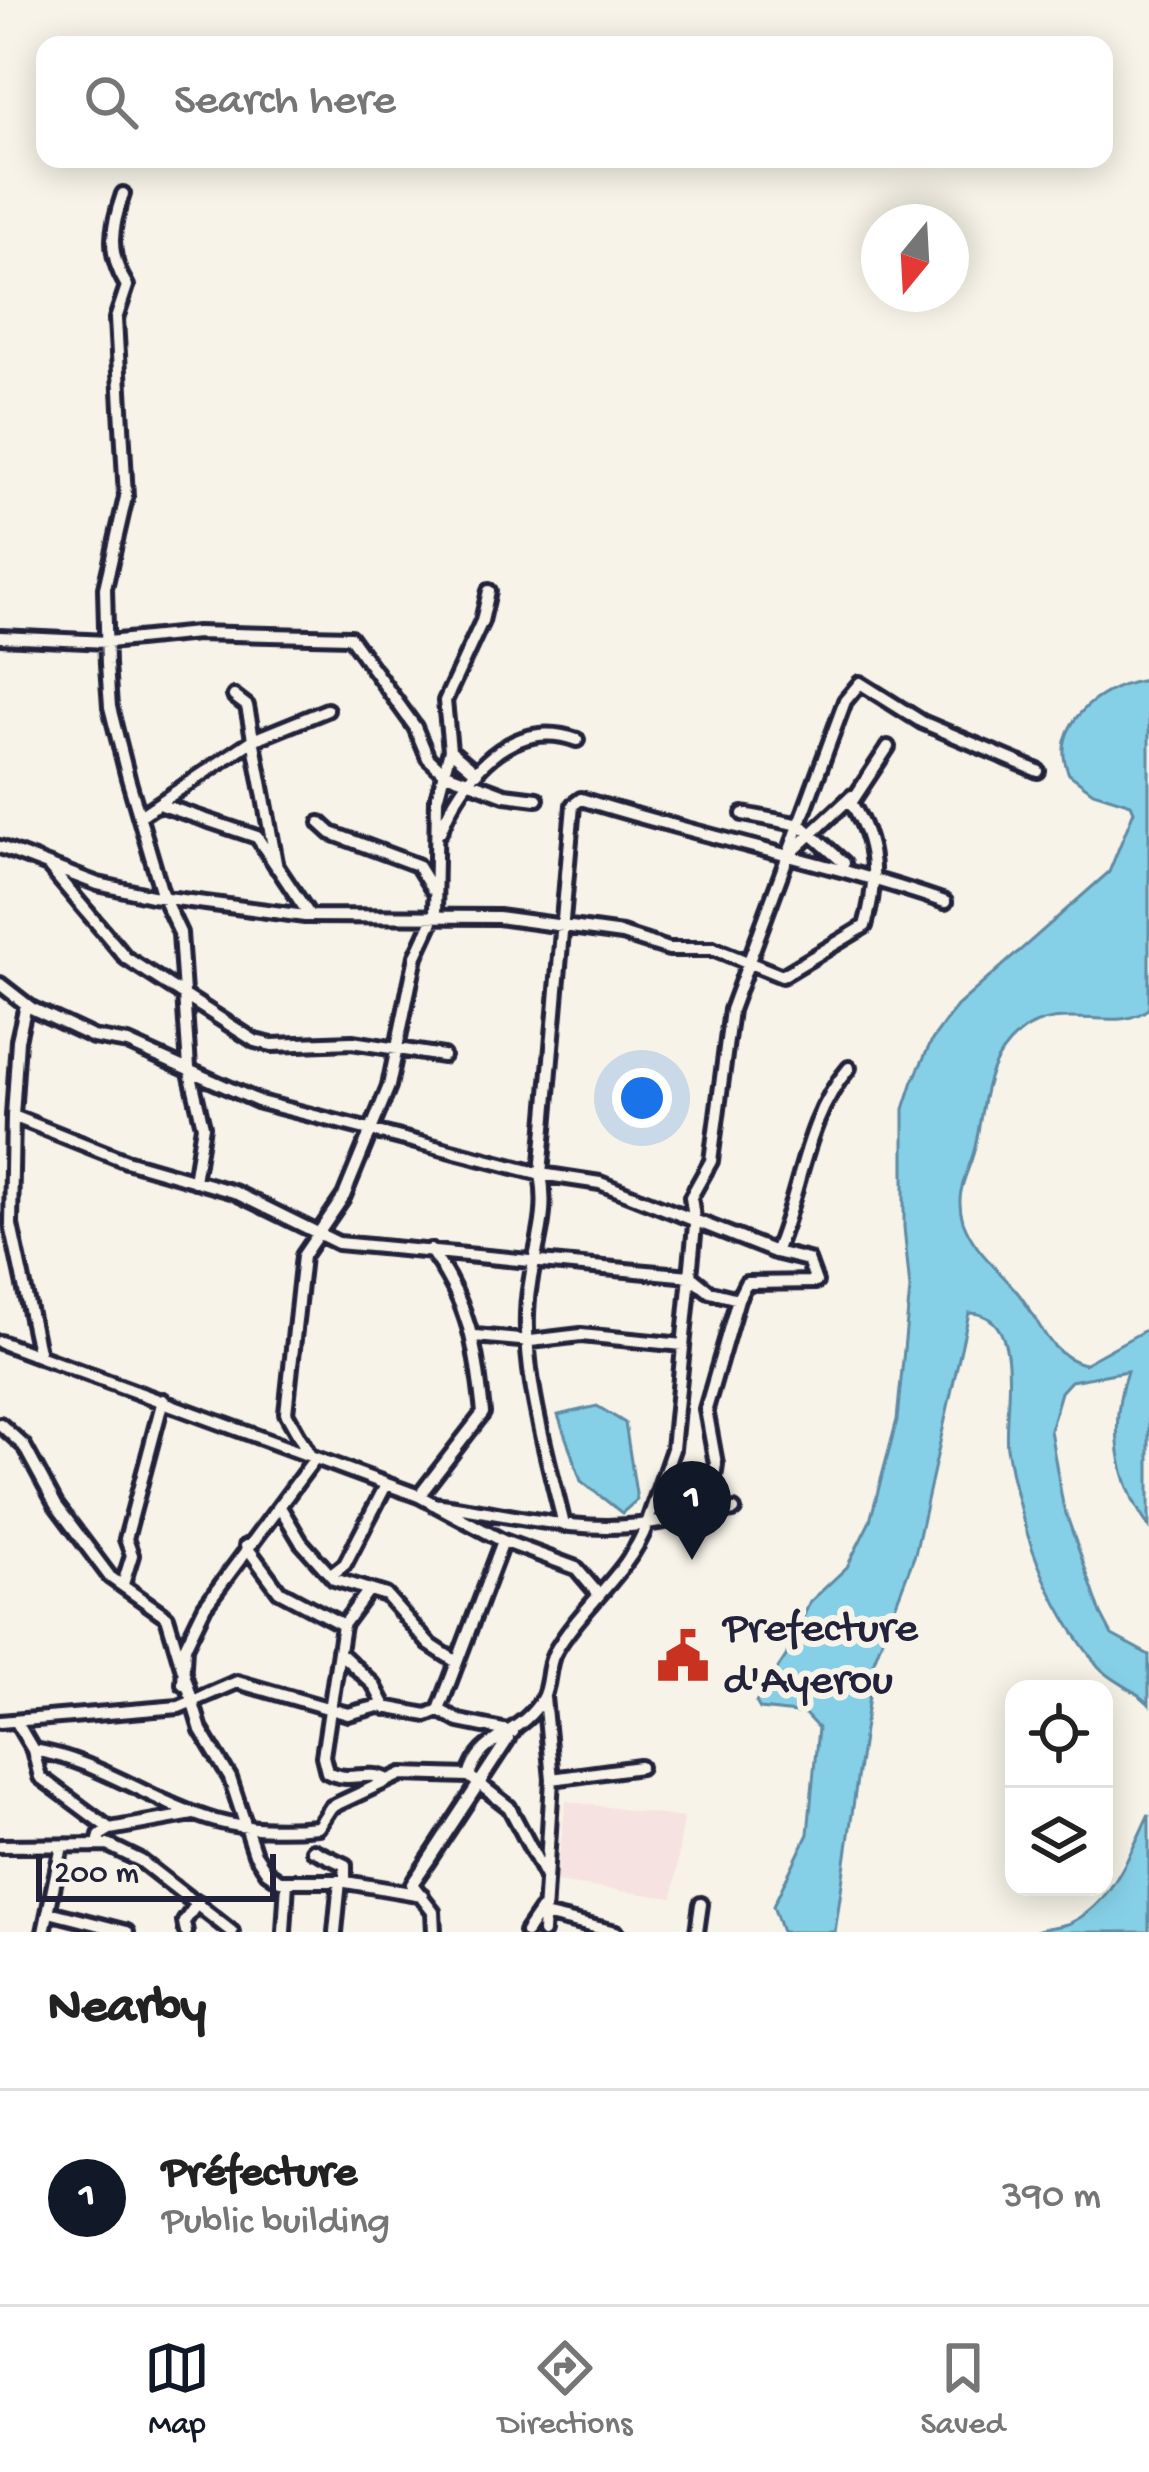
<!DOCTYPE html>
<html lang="en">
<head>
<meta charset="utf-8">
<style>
	body { margin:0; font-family:"Gochi Hand",sans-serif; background:#f6f6f6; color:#222 }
	.controls { position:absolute; right:36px; bottom:36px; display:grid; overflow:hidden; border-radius:24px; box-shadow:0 6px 30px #0003 }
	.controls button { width:108px; height:108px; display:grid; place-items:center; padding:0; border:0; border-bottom:3px solid #e0e0e0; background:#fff; color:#222; font:60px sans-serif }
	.compass { position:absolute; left:861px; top:204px; width:108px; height:108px; border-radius:50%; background:#fff; box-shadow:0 6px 30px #0003; rotate:198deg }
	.scale { position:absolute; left:36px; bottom:30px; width:240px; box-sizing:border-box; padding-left:12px; border:6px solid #22223b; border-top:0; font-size:33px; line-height:42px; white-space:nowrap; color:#22223b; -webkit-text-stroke:9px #f7f3e8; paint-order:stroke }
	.you { position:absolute; left:642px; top:1098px; width:42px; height:42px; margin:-30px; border:9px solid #fff; border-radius:50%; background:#1a73e8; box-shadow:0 0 0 18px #1a73e833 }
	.badge { display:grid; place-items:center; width:78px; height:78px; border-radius:50%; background:#111827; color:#fff; font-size:39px; font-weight:700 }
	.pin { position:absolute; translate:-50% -99px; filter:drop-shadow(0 3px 6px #0008) }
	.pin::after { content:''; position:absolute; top:63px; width:42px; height:36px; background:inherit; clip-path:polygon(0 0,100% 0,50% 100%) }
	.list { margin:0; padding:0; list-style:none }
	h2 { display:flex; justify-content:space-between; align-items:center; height:156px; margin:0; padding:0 48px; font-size:51px }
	h2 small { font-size:39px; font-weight:400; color:#767676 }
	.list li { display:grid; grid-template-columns:78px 1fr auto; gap:36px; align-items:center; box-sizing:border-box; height:216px; padding:0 48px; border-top:3px solid #e0e0e0 }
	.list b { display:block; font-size:45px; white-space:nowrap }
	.list p { margin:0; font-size:39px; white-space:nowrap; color:#767676 }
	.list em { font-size:39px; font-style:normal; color:#767676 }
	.icon { flex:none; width:66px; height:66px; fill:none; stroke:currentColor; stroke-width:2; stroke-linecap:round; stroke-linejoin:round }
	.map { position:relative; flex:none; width:1149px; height:1932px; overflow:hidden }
	.search { position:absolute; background:#fff; box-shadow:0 6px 30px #0003; left:36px; right:36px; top:36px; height:132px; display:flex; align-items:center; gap:30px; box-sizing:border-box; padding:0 42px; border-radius:24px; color:#767676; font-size:45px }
	.sheet { height:372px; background:#fff }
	nav { display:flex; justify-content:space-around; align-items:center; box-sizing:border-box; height:168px; border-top:3px solid #e0e0e0; background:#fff; font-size:33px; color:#767676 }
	nav a { display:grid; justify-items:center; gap:6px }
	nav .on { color:#111827 }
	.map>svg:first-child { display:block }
</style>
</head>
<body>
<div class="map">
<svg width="1149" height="1932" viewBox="0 0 1149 1932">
	<rect width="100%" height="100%" fill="#f7f3e8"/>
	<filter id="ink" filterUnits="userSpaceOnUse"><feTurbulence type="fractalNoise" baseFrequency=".00833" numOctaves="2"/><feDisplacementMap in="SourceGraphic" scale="24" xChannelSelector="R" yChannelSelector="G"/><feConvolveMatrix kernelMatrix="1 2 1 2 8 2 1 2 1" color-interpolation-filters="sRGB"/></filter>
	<g filter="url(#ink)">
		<path fill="#f6e2e0" d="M566,1801L683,1818L673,1898L556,1882Z"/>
		<path fill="#86d0e7" stroke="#5e8aa2" stroke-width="3" d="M1149,680V1008C1118,1036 1060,999 1019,1034C980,1066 985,1109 974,1151C967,1177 954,1192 963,1221C975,1253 998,1268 1018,1293C1041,1321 1046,1354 1084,1364L1149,1328V1527C1116,1480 1109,1424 1127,1371L1071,1381L1061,1392L1050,1430L1063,1505L1101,1614L1112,1635L1149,1655V1704C1135,1688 1113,1683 1098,1666C1046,1602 1020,1528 1007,1448C1002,1414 1028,1313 969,1313L915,1554L874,1661L835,1932H782L773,1906L808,1834L818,1728L805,1714L760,1709L756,1702L786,1656L810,1602L847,1567L870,1521L897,1420L910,1289L904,1227V1109L913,1081L932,1040L957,1006L1109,872L1134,811L1131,804L1093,792L1069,774C1046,724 1105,683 1149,680Z
			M597,1406L625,1423L637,1500L622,1513L581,1481L558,1415Z
			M1149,1814V1932H1033C1045,1926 1058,1928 1070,1923C1112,1904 1130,1853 1149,1814Z"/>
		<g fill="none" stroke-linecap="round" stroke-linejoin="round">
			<g stroke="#22223b" stroke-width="20">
				<path id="minor" d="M123,194C111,228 107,254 127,286L116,319L126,497L105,588L107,665L110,707L128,778L163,897L180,933L189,1068L203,1126L194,1181
					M0,637L108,642L197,633L350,637L415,727L428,758L443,772L505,795L537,799
					M234,696L247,706L277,868
					M450,750L477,773
					M162,805L257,837L310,916
					M143,814L253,740L327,710
					M743,814L801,825L844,863
					M320,823L331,833L417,865L432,889
					M440,832C462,776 512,716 577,740
					M0,847L98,884L152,896L305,916L498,917L622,934L669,949H715L782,976L865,926C878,882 877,842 851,803L888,747
					M791,853L852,796
					M50,868L126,958L255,1041L272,1045L352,1042L443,1056
					M0,984L31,1008L93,1037L128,1043L260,1102L541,1174L600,1183L775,1252
					M26,1005L18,1040L13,1116L126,1161L234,1192L338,1243L690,1276L710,1292L738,1299
					M13,1116L11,1225L39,1356
					M475,1336L531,1341L581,1335L683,1345
					M0,1342L419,1496L503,1541L576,1568L599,1595
					M0,1424L24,1446L56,1505L110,1577L167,1617L201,1730L230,1778L255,1854L267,1872L280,1881H340L422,1895
					M419,1496L483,1413C476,1348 470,1304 430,1250
					M433,1504C504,1512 576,1535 647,1524L673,1449L695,1225L691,1197L711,1161L731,1010L845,701L860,683L922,722L1038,771
					M280,1507L301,1542L334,1579L386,1595L429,1644L455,1661
					M709,1510L716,1464L706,1409L738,1299L746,1283L816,1282L808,1260L775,1252C801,1191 805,1119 849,1068
					M564,1525C547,1454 517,1357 530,1284C536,1245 549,1215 541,1174L573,805L581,799C702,837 826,861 945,902
					M503,1541L439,1710L459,1721L513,1732
					M246,1546L279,1591L343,1625
					M331,1575L345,1564L386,1485
					M123,1584L132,1555L126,1539L163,1400
					M368,1591L343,1625L323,1756L327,1772C350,1784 366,1769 388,1780
					M340,1653L374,1685L386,1708
					M183,1684L185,1647L205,1606L313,1461L286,1413L303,1256L344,1196L389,1086L416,956L435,915L437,799L450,750L445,701L482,621L489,591
					M16,1721L33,1750C98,1760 153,1803 216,1821C248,1830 286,1830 318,1827L331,1807L402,1774L469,1776
					M0,1722L179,1707L237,1682L348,1714L379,1706L427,1715L439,1710
					M33,1750L40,1777L110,1829
					M552,1779L640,1767
					M98,1845L100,1835L110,1829L193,1814
					M0,1846L108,1845L141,1861L232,1932
					M313,1850L345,1865V1882
					M546,1877L509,1807L469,1776C479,1736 521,1736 542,1699C550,1686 547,1668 554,1654C579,1608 629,1574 647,1524L734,1510
					M49,1912L127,1932
					M544,1915L616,1932
					M44,1932L62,1846
					M186,1932L184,1922L198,1902
					M284,1932L287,1882
					M335,1932L340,1881
					M434,1932L433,1911L412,1884L428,1861L508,1739
					M526,1932L541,1910
					M543,1932L552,1779L544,1697
					M697,1932L701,1904"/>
			</g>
			<use href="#minor" stroke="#f7f3e8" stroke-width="10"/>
		</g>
	</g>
	<defs>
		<g id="civic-bare" transform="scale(4.14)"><path d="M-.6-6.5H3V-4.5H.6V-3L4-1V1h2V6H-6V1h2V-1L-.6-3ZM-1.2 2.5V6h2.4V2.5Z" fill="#c8321e" stroke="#f7f3e8" stroke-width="2.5" paint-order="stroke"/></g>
	</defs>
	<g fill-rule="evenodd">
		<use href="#civic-bare" x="683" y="1656"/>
	</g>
	<g text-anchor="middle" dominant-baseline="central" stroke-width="12" stroke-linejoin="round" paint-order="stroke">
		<g font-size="45" fill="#22223b" stroke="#f7f3e8" text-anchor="start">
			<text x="723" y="1630">Prefecture<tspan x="723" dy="52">d'Ayerou</tspan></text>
		</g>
	</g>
</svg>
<div class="controls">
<button><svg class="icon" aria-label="locate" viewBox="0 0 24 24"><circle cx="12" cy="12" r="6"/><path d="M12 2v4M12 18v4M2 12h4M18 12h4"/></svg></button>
<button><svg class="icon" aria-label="layers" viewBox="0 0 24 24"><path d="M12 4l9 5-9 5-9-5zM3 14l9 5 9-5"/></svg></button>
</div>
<svg class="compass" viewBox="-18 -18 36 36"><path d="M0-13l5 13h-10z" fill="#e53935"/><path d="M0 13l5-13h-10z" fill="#767676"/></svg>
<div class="scale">200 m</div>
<div class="you"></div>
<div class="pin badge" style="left:692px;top:1560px">1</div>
<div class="search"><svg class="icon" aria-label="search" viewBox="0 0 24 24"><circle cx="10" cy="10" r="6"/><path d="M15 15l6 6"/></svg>Search here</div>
</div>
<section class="sheet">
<h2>Nearby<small></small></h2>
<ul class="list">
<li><span class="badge">1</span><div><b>Préfecture</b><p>Public building</p></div><em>390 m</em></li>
</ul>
</section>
<nav>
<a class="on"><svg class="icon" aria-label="map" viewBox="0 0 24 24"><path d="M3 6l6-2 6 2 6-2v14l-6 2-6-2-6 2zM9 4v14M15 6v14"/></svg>Map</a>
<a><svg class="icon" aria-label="directions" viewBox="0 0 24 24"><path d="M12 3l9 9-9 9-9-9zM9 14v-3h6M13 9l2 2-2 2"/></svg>Directions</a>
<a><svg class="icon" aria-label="saved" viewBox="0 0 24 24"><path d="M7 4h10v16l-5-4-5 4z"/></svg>Saved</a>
</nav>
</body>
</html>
